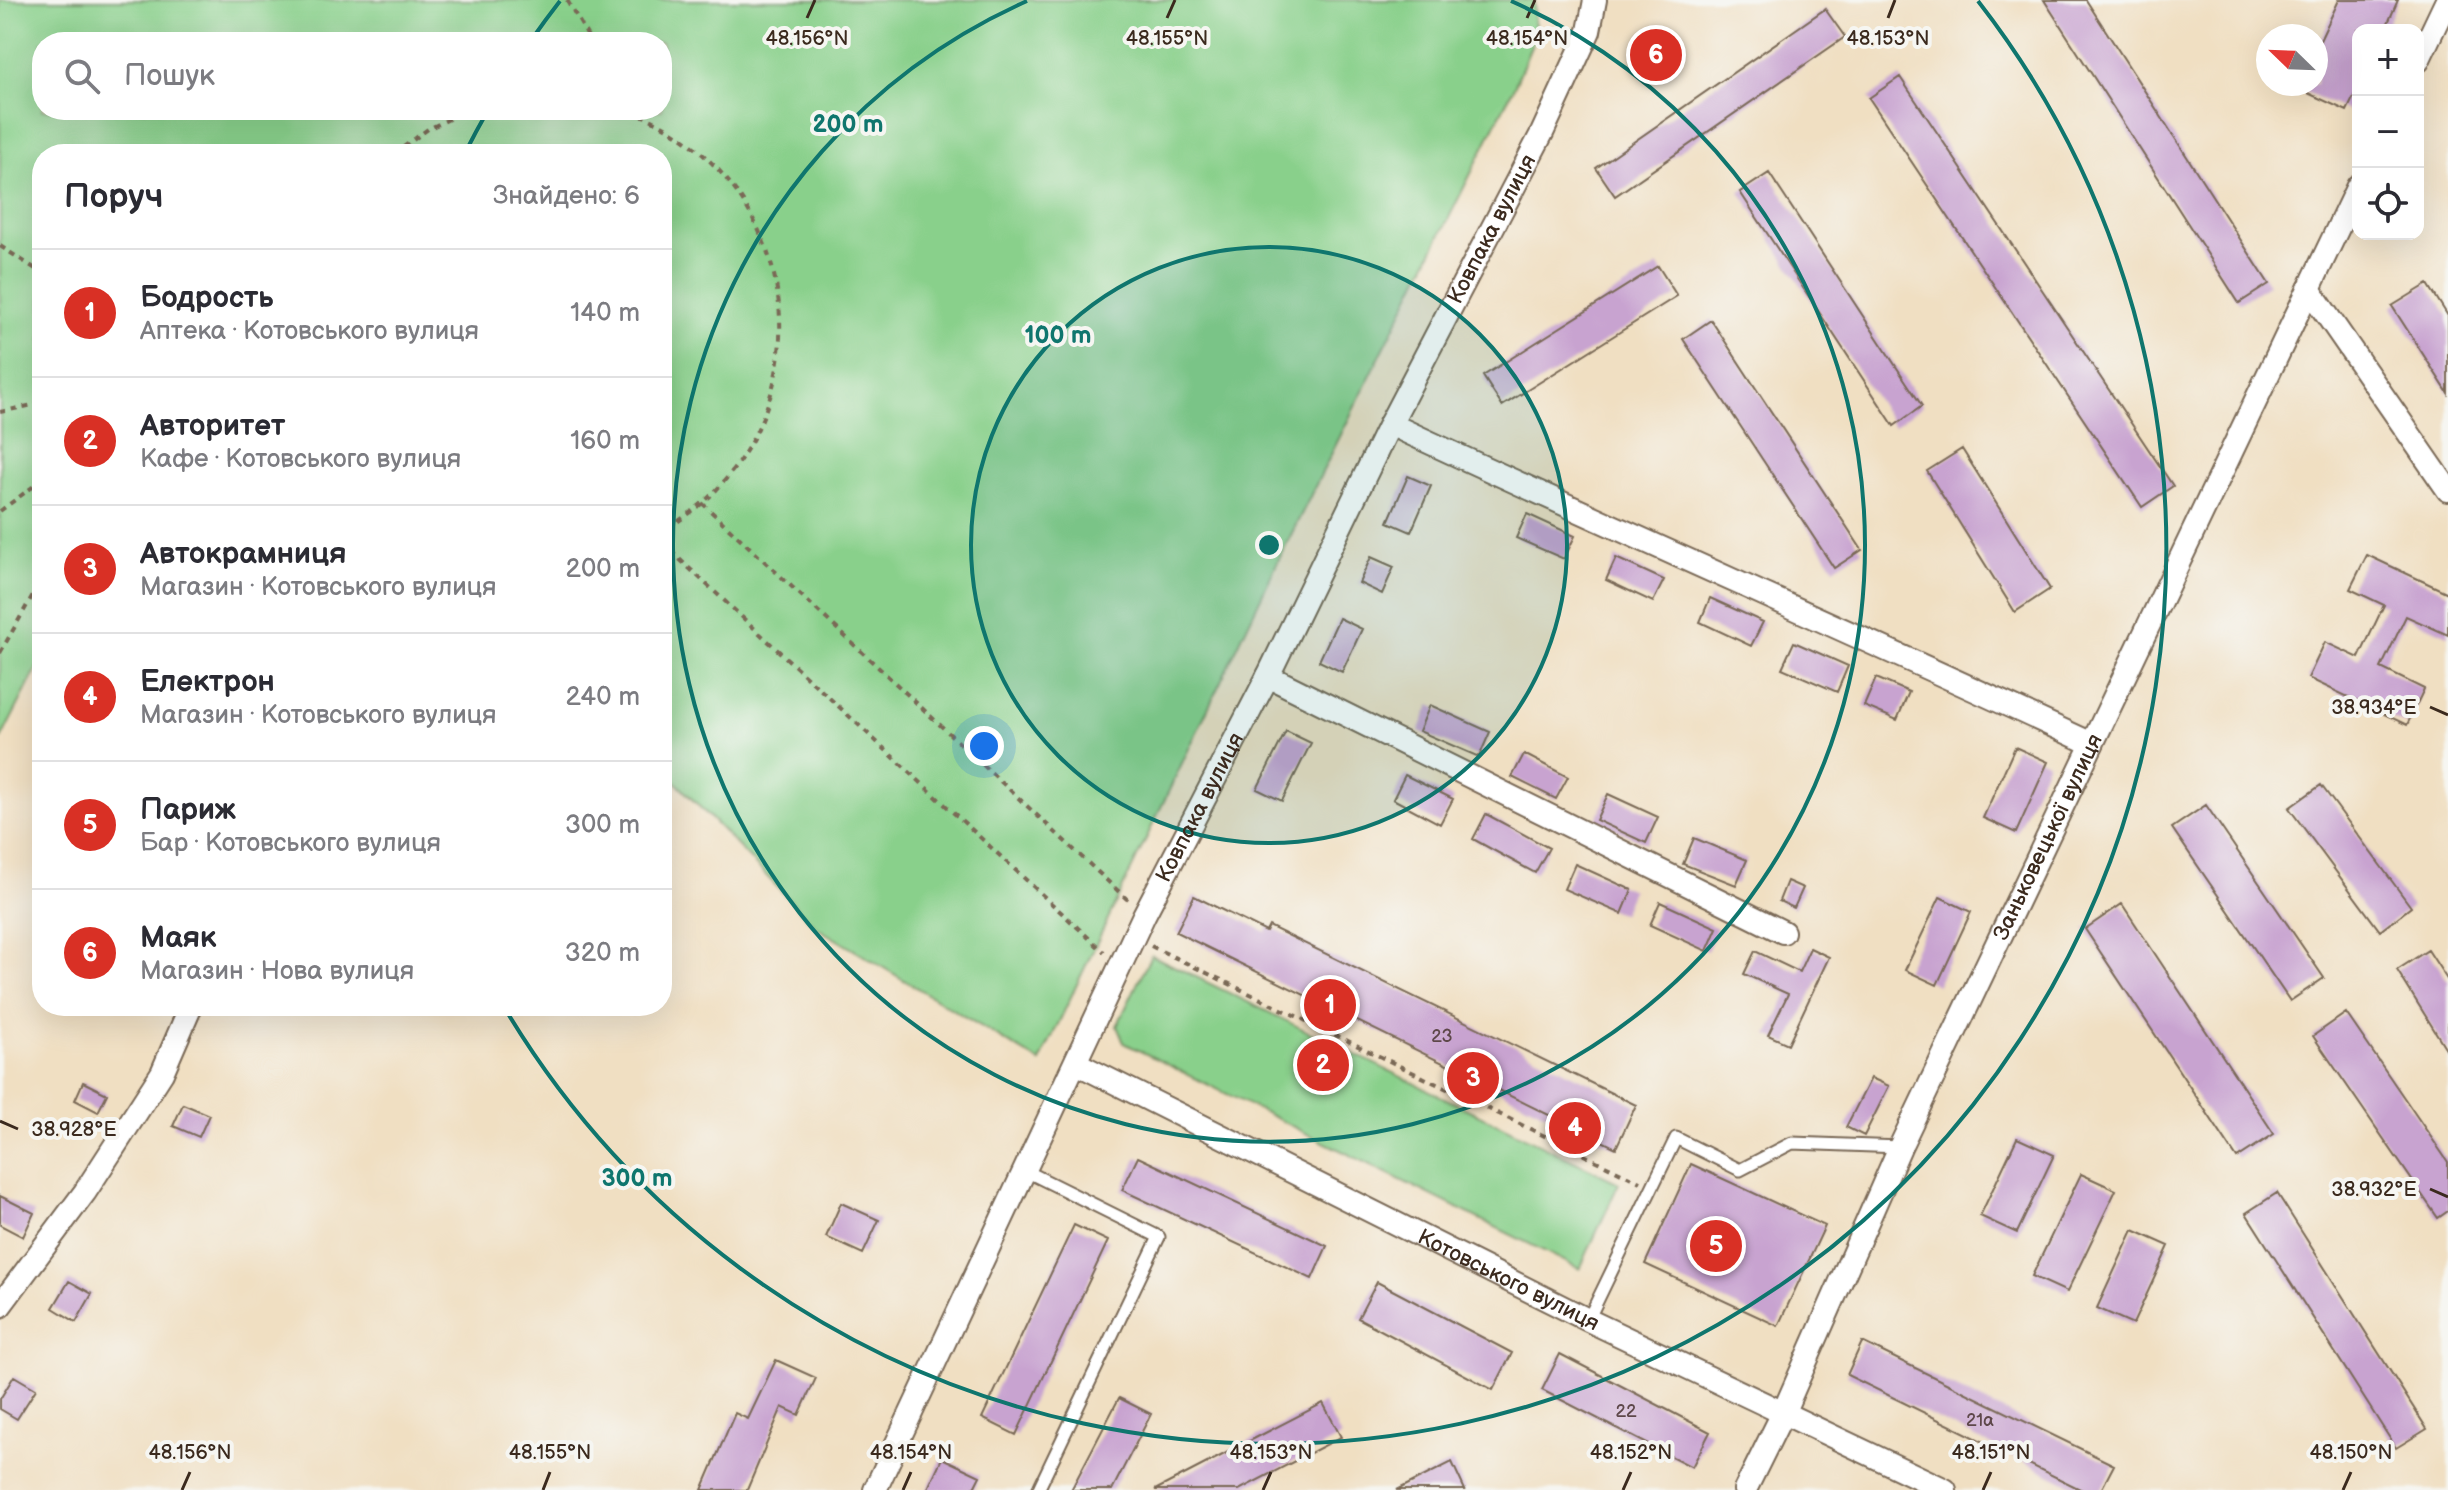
<!DOCTYPE html>
<html lang="uk">
<head>
<meta charset="utf-8">
<style>
	body { margin:0; font-family:"Balsamiq Sans",sans-serif; background:#f7f7f7; color:#2b2b33 }
	.controls { position:absolute; right:24px; top:24px; display:grid; overflow:hidden; border-radius:16px; box-shadow:0 8px 32px #0002 }
	.controls button { width:72px; height:72px; display:grid; place-items:center; padding:0; border:0; border-bottom:2px solid #e1e1e2; background:#fff; color:#2b2b33; font:40px sans-serif }
	.compass { position:absolute; left:2256px; top:24px; width:72px; height:72px; border-radius:50%; background:#fff; box-shadow:0 8px 32px #0002; rotate:293deg }
	.you { position:absolute; left:984px; top:746px; width:28px; height:28px; margin:-20px; border:6px solid #fff; border-radius:50%; background:#1a73e8; box-shadow:0 0 0 12px #1a73e833 }
	.badge { display:grid; place-items:center; width:52px; height:52px; border-radius:50%; background:#d93025; color:#fff; font-size:26px; font-weight:700 }
	.pin { position:absolute; translate:-50% -50%; border:4px solid #fff; box-shadow:0 2px 8px #0006 }
	.list { margin:0; padding:0; list-style:none }
	h2 { display:flex; justify-content:space-between; align-items:center; height:104px; margin:0; padding:0 32px; font-size:34px }
	h2 small { font-size:26px; font-weight:400; color:#7c7c81 }
	.list li { display:grid; grid-template-columns:52px 1fr auto; gap:24px; align-items:center; box-sizing:border-box; height:128px; padding:0 32px; border-top:2px solid #e1e1e2 }
	.list b { display:block; font-size:30px; white-space:nowrap }
	.list p { margin:0; font-size:26px; white-space:nowrap; color:#7c7c81 }
	.list em { font-size:26px; font-style:normal; color:#7c7c81 }
	.icon { flex:none; width:44px; height:44px; fill:none; stroke:currentColor; stroke-width:2; stroke-linecap:round; stroke-linejoin:round }
	.map { position:relative; flex:none; width:2448px; height:1490px; overflow:hidden }
	.search { position:absolute; background:#fff; box-shadow:0 8px 32px #0002; left:32px; top:32px; width:640px; height:88px; display:flex; align-items:center; gap:20px; box-sizing:border-box; padding:0 28px; border-radius:32px; color:#7c7c81; font-size:30px }
	.panel { position:absolute; background:#fff; box-shadow:0 8px 32px #0002; left:32px; top:144px; width:640px; height:872px; border-radius:32px }
	.map>svg:first-child { display:block }
</style>
</head>
<body>
<div class="map">
<svg width="2448" height="1490" viewBox="0 0 2448 1490">
	<rect width="100%" height="100%" fill="#f6f6f2"/>
	<filter id="ink" filterUnits="userSpaceOnUse"><feTurbulence type="fractalNoise" baseFrequency=".0125" numOctaves="2"/><feDisplacementMap in="SourceGraphic" scale="16" xChannelSelector="R" yChannelSelector="G"/><feConvolveMatrix kernelMatrix="1 2 1 2 8 2 1 2 1" color-interpolation-filters="sRGB"/></filter>
	<filter id="wash" filterUnits="userSpaceOnUse"><feTurbulence type="fractalNoise" baseFrequency=".006" numOctaves="4" result="noise"/><feDisplacementMap in="SourceGraphic" scale="32" xChannelSelector="R" yChannelSelector="G"/><feGaussianBlur stdDeviation="1.8" result="paint"/><feColorMatrix in="noise" values="0 0 0 0 0 0 0 0 0 0 0 0 0 0 0 0 0 1.4 0 .05"/><feComposite in="paint" operator="in"/></filter>
	<g filter="url(#wash)">
		<rect width="100%" height="100%" fill="#f0dfc2"/>
		<path fill="#89d08b" stroke="#627d54" stroke-width="2" fill-rule="evenodd" d="M0,0H1534L1535,37L1514,87L1280,557L1040,1062L816,927L662,768V154H42V659L0,741ZM42,42H662V110H42Z
			M1151,955L1619,1183L1580,1269L1124,1043L1117,1026Z"/>
		<g id="blocks">
			<path fill="#c8a3d0" d="M2044,0H2086L2269,284L2239,303Z
				M2339,0H2398L2385,30H2358V88L2347,111L2288,84H2316V49Z
				M1825,9L1845,37L1615,196L1596,168Z
				M1657,32L1679,53L1655,78L1633,57Z
				M1900,77L2173,486L2142,507L1869,98Z
				M1769,173L1922,406L1894,426L1740,192Z
				M1658,266L1677,296L1502,406L1483,376Z
				M2428,284L2448,316V393L2392,306Z
				M1711,320L1862,550L1834,568L1683,339Z
				M1962,449L2050,589L2015,612L1927,471Z
				M1408,476L1431,486L1411,532L1388,522Z
				M1527,514L1575,536L1564,559L1516,538Z
				M2367,555L2448,593V635L2406,616L2381,668L2424,689L2407,725L2308,678L2325,642L2359,658L2384,605L2350,589Z
				M1371,557L1394,567L1382,594L1359,583Z
				M1616,558L1664,580L1653,602L1606,580Z
				M1710,598L1763,622L1751,646L1700,622Z
				M1339,618L1362,629L1342,672L1319,661Z
				M1794,642L1848,666L1837,692L1782,668Z
				M1876,678L1909,692L1897,720L1864,706Z
				M1430,705L1490,732L1479,757L1419,731Z
				M1286,731L1311,743L1282,801L1257,789Z
				M2015,747L2048,762L2016,833L1983,818Z
				M1524,754L1568,777L1556,799L1512,777Z
				M1405,775L1453,799L1440,824L1393,799Z
				M2321,785L2411,907L2380,931L2289,808Z
				M1608,794L1658,817L1646,843L1596,820Z
				M2206,805L2324,978L2290,1001L2172,828Z
				M1486,814L1549,848L1535,873L1473,839Z
				M1694,838L1747,860L1736,885L1683,864Z
				M1575,864L1632,890L1622,914L1564,889Z
				M1787,881L1803,888L1794,908L1779,901Z
				M1194,896L1266,932L1269,926L1636,1105L1616,1148L1176,932Z
				M1940,897L1971,912L1937,985L1905,970Z
				M1660,902L1717,928L1707,951L1650,925Z
				M2122,904L2274,1134L2237,1158L2085,929Z
				M1810,948L1829,957L1788,1044L1768,1035L1788,994L1744,974L1755,951L1799,972Z
				M2428,950L2448,981V1052L2397,970Z
				M2346,1013L2448,1162V1211L2438,1218L2313,1036Z
				M1315,1047L1342,1060L1331,1083L1304,1070Z
				M1871,1078L1889,1086L1864,1136L1846,1127Z
				M83,1082L107,1094L98,1112L75,1100Z
				M183,1104L209,1115L199,1137L173,1126Z
				M2017,1138L2054,1155L2017,1233L1980,1216Z
				M1138,1157L1327,1246L1312,1279L1122,1190Z
				M1691,1164L1825,1226L1778,1326L1645,1264Z
				M2081,1174L2116,1190L2067,1292L2032,1276Z
				M2277,1193L2427,1429L2396,1448L2246,1213Z
				M0,1196L34,1213L23,1237L0,1225Z
				M841,1203L879,1220L863,1254L826,1237Z
				M1074,1225L1108,1241L1016,1435L982,1418Z
				M2133,1230L2169,1246L2133,1324L2097,1308Z
				M69,1281L92,1294L76,1322L53,1308Z
				M1377,1282L1512,1353L1493,1390L1358,1318Z
				M1862,1342L2114,1465L2101,1490H2082L1847,1375Z
				M1560,1354L1710,1432L1692,1467L1542,1390Z
				M776,1360L816,1378L799,1415L782,1407L747,1490H702L735,1413L748,1419Z
				M14,1376L36,1389L17,1419L0,1409V1399Z
				M1119,1398L1151,1414L1112,1490H1071Z
				M1323,1403L1341,1437L1239,1490H1155Z
				M942,1458L980,1476L973,1490H927Z
				M1452,1462L1465,1490H1397Z"/>
		</g>
	</g>
	<g filter="url(#ink)">
		<use href="#blocks" fill-opacity="0" stroke="#7a6957" stroke-width="2"/>
		<g fill="none" stroke-linecap="round" stroke-linejoin="round">
			<g stroke="#7a6957" stroke-width="15">
				<path id="lane" d="M1024,1170L1159,1237L1038,1490
					M1588,1320L1676,1138L1740,1170L1792,1143L1900,1147"/>
			</g>
			<g stroke="#7a6957" stroke-width="26">
				<g id="street">
					<path d="M2418,61L2447,0"/>
					<path d="M2309,289L2448,490"/>
					<path d="M1390,424C1623,533 1859,635 2092,744"/>
					<path d="M1268,676L1783,932"/>
					<path id="s1" d="M1076,1063L1588,1320L1945,1490"/>
					<path d="M0,1306L85,1192L162,1073L191,1006"/>
					<path id="s2" d="M875,1490L1144,915L1268,676L1390,424L1542,133L1589,31L1595,0"/>
					<path id="s3" d="M1745,1490L1784,1411L1900,1147L2358,186"/>
				</g>
			</g>
			<path stroke="#7a6957" stroke-width="4" stroke-dasharray="6 6" stroke-linecap="butt" d="M567,0L591,42
				M629,110C652,119 674,130 693,146C798,231 810,386 719,487C703,505 682,519 662,532
				M394,154L428,129L468,110
				M0,246L42,273
				M0,412L42,403
				M702,503L1130,902
				M0,511L42,480
				M662,543L1104,952
				M0,653L42,579
				M1151,946L1640,1182"/>
			<use href="#lane" stroke="#fff" stroke-width="11"/>
			<use href="#street" stroke="#fff" stroke-width="22"/>
		</g>
	</g>
	<path fill="none" stroke="#3b2a1e" stroke-width="3" d="M807,18L815,0M1167,18L1175,0M1527,18L1535,0M1888,18L1895,0M2430,707L2448,715M0,1121L18,1129M2430,1189L2448,1197M182,1490L190,1472M543,1490L550,1472M903,1490L911,1472M1263,1490L1271,1472M1623,1490L1631,1472M1983,1490L1991,1472M2343,1490L2351,1472"/>
	<circle cx="1269" cy="545" r="298" fill="#0f766e" fill-opacity=".12"/>
	<g fill="none" stroke="#0f766e" stroke-width="4">
		<circle cx="1269" cy="545" r="298"/>
		<path d="M1511 1A596 596 0 1 1 1027 1"/>
		<path d="M465 153A894 894 0 0 1 487 112M532 39A894 894 0 0 1 560 1M1978 1A894 894 0 1 1 507 1012"/>
	</g>
	<g text-anchor="middle" dominant-baseline="central" stroke-width="8" stroke-linejoin="round" paint-order="stroke">
		<g font-size="18" fill="#5e484a">
			<text x="1442" y="1036">23</text>
			<text x="1626" y="1411">22</text>
			<text x="1980" y="1420">21а</text>
		</g>
		<g font-size="22" fill="#3b2a1e" stroke="#f6f6f2">
			<text stroke="none"><textPath href="#s2" startOffset="1404">Ковпака вулиця</textPath></text>
			<text stroke="none"><textPath href="#s2" startOffset="756">Ковпака вулиця</textPath></text>
			<text stroke="none"><textPath href="#s3" startOffset="720">Заньковецької вулиця</textPath></text>
			<text stroke="none"><textPath href="#s1" startOffset="484">Котовського вулиця</textPath></text>
		</g>
	</g>
	<g font-size="20" text-anchor="middle" fill="#3b2a1e" stroke="#f6f6f2" stroke-width="8" stroke-linejoin="round" paint-order="stroke">
		<text x="807" y="45">48.156°N</text>
		<text x="1167" y="45">48.155°N</text>
		<text x="1527" y="45">48.154°N</text>
		<text x="1888" y="45">48.153°N</text>
		<text x="2374" y="714">38.934°E</text>
		<text x="74" y="1136">38.928°E</text>
		<text x="2374" y="1196">38.932°E</text>
		<text x="190" y="1459">48.156°N</text>
		<text x="550" y="1459">48.155°N</text>
		<text x="911" y="1459">48.154°N</text>
		<text x="1271" y="1459">48.153°N</text>
		<text x="1631" y="1459">48.152°N</text>
		<text x="1991" y="1459">48.151°N</text>
		<text x="2351" y="1459">48.150°N</text>
	</g>
	<circle cx="1269" cy="545" r="12" fill="#0f766e" stroke="#f6f6f2" stroke-width="4"/>
	<g font-size="24" text-anchor="middle" font-weight="bold" fill="#0f766e" stroke="#f6f6f2" stroke-width="8" stroke-linejoin="round" paint-order="stroke">
		<text x="848" y="132">200 m</text>
		<text x="1058" y="343">100 m</text>
		<text x="637" y="1186">300 m</text>
	</g>
</svg>
<div class="controls">
<button>+</button>
<button>−</button>
<button><svg class="icon" aria-label="locate" viewBox="0 0 24 24"><circle cx="12" cy="12" r="6"/><path d="M12 2v4M12 18v4M2 12h4M18 12h4"/></svg></button>
</div>
<svg class="compass" viewBox="-18 -18 36 36"><path d="M0-13l5 13h-10z" fill="#e53935"/><path d="M0 13l5-13h-10z" fill="#7c7c81"/></svg>
<div class="you"></div>
<div class="pin badge" style="left:1330px;top:1005px">1</div>
<div class="pin badge" style="left:1323px;top:1065px">2</div>
<div class="pin badge" style="left:1473px;top:1078px">3</div>
<div class="pin badge" style="left:1575px;top:1128px">4</div>
<div class="pin badge" style="left:1716px;top:1246px">5</div>
<div class="pin badge" style="left:1656px;top:55px">6</div>
<div class="search"><svg class="icon" aria-label="search" viewBox="0 0 24 24"><circle cx="10" cy="10" r="6"/><path d="M15 15l6 6"/></svg>Пошук</div>
<section class="panel">
<h2>Поруч<small>Знайдено: 6</small></h2>
<ul class="list">
<li><span class="badge">1</span><div><b>Бодрость</b><p>Аптека · Котовського вулиця</p></div><em>140 m</em></li>
<li><span class="badge">2</span><div><b>Авторитет</b><p>Кафе · Котовського вулиця</p></div><em>160 m</em></li>
<li><span class="badge">3</span><div><b>Автокрамниця</b><p>Магазин · Котовського вулиця</p></div><em>200 m</em></li>
<li><span class="badge">4</span><div><b>Електрон</b><p>Магазин · Котовського вулиця</p></div><em>240 m</em></li>
<li><span class="badge">5</span><div><b>Париж</b><p>Бар · Котовського вулиця</p></div><em>300 m</em></li>
<li><span class="badge">6</span><div><b>Маяк</b><p>Магазин · Нова вулиця</p></div><em>320 m</em></li>
</ul>
</section>
</div>
</body>
</html>
